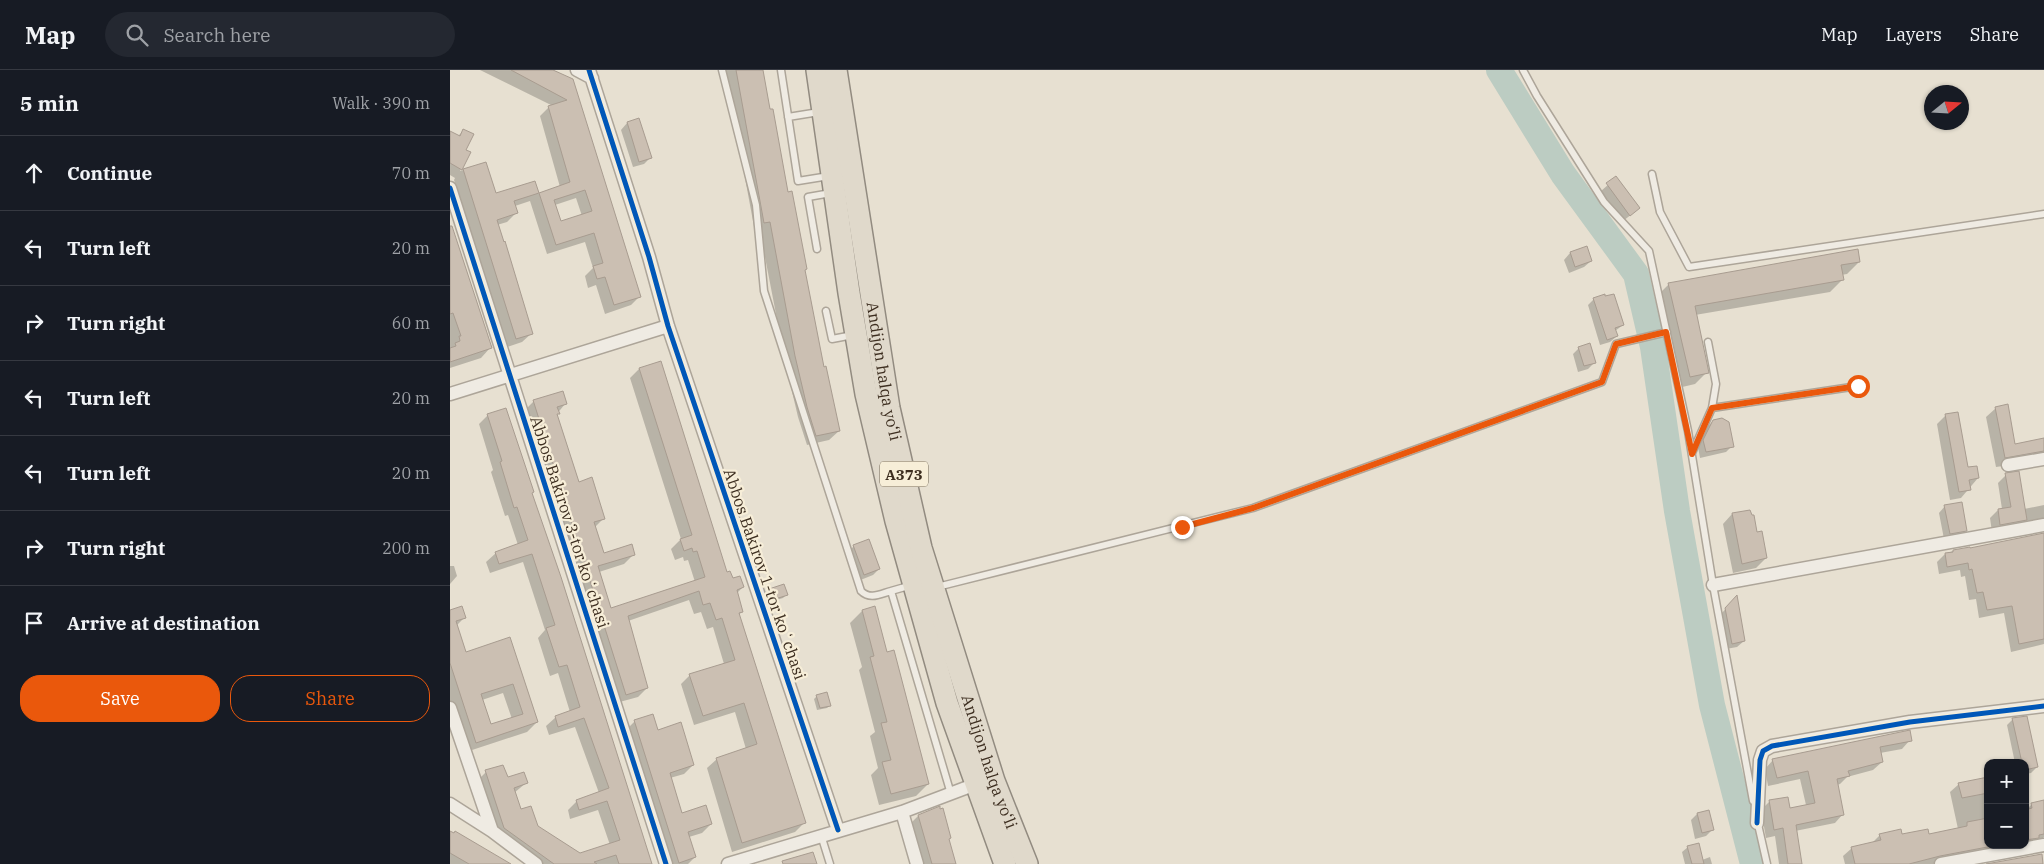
<!DOCTYPE html>
<html lang="en">
<head>
<meta charset="utf-8">
<style>
	body { margin:0; font-family:"IBM Plex Serif",serif; background:#242831; color:#f1f3f6 }
	.controls { position:absolute; right:15px; bottom:15px; display:grid; overflow:hidden; border-radius:10px; box-shadow:0 1px 4px #0004 }
	.controls button { width:45px; height:45px; display:grid; place-items:center; padding:0; border:0; border-bottom:1px solid #363941; background:#171b24; color:#f1f3f6; font:25px sans-serif }
	.compass { position:absolute; left:1474px; top:15px; width:45px; height:45px; border-radius:50%; background:#171b24; box-shadow:0 1px 4px #0004; rotate:72deg }
	.stop { position:absolute; width:15px; height:15px; margin:-11px; border:4px solid #ea580c; border-radius:50%; background:#fff }
	.stop.end { background:#ea580c; border-color:#fff; box-shadow:0 1px 5px #0008 }
	.list { margin:0; padding:0; list-style:none }
	h2 { display:flex; justify-content:space-between; align-items:center; height:65px; margin:0; padding:0 20px; font-size:21px }
	h2 small { font-size:16px; font-weight:400; color:#9ea1a6 }
	.list li { display:grid; grid-template-columns:32px 1fr auto; gap:15px; align-items:center; box-sizing:border-box; height:75px; padding:0 20px; border-top:1px solid #363941 }
	.list b { display:block; font-size:19px; white-space:nowrap }
	.list em { font-size:16px; font-style:normal; color:#9ea1a6 }
	.actions { display:flex; gap:10px; padding:15px 20px }
	.actions a { flex:1; padding:11px 0; border:1px solid #ea580c; border-radius:20px; text-align:center; font-size:18px; color:#ea580c }
	.actions .main { background:#ea580c; color:#fff }
	.icon { flex:none; width:28px; height:28px; fill:none; stroke:currentColor; stroke-width:2; stroke-linecap:round; stroke-linejoin:round }
	.map { position:relative; flex:none; width:1594px; height:794px; overflow:hidden }
	header { display:flex; align-items:center; gap:30px; box-sizing:border-box; height:70px; padding:0 25px; background:#171b24; border-bottom:1px solid #363941 }
	header strong { font-size:24px }
	nav { display:flex; gap:28px; margin-inline-start:auto; font-size:18px }
	.search { width:350px; height:45px; background:#242831; display:flex; align-items:center; gap:12px; box-sizing:border-box; padding:0 18px; border-radius:28px; color:#9ea1a6; font-size:19px }
	main { display:flex }
	aside { flex:1; background:#171b24 }
	.map>svg:first-child { display:block }
</style>
</head>
<body>
<header>
<strong>Map</strong>
<div class="search"><svg class="icon" aria-label="search" viewBox="0 0 24 24"><circle cx="10" cy="10" r="6"/><path d="M15 15l6 6"/></svg>Search here</div>
<nav><a>Map</a><a>Layers</a><a>Share</a></nav>
</header>
<main>
<aside>
<h2>5 min<small>Walk · 390 m</small></h2>
<ul class="list">
<li><svg class="icon" aria-label="ahead" viewBox="0 0 24 24"><path d="M12 20V5M6 11l6-6 6 6"/></svg><div><b>Continue</b></div><em>70 m</em></li>
<li><svg class="icon" aria-label="left" viewBox="0 0 24 24"><path d="M17 20v-9H6M10 6l-5 5 5 5"/></svg><div><b>Turn left</b></div><em>20 m</em></li>
<li><svg class="icon" aria-label="right" viewBox="0 0 24 24"><path d="M7 20v-9h11M14 6l5 5-5 5"/></svg><div><b>Turn right</b></div><em>60 m</em></li>
<li><svg class="icon" aria-label="left" viewBox="0 0 24 24"><path d="M17 20v-9H6M10 6l-5 5 5 5"/></svg><div><b>Turn left</b></div><em>20 m</em></li>
<li><svg class="icon" aria-label="left" viewBox="0 0 24 24"><path d="M17 20v-9H6M10 6l-5 5 5 5"/></svg><div><b>Turn left</b></div><em>20 m</em></li>
<li><svg class="icon" aria-label="right" viewBox="0 0 24 24"><path d="M7 20v-9h11M14 6l5 5-5 5"/></svg><div><b>Turn right</b></div><em>200 m</em></li>
<li><svg class="icon" aria-label="arrive" viewBox="0 0 24 24"><path d="M6 21V4h12l-3 4 3 4H6"/></svg><div><b>Arrive at destination</b></div></li>
</ul>
<div class="actions"><a class="main">Save</a><a>Share</a></div>
</aside>
<div class="map">
<svg width="1594" height="794" viewBox="0 0 1594 794">
	<rect width="100%" height="100%" fill="#e7e0d1"/>
	<path fill="#0003" fill-rule="evenodd" d="M30,0H103L122,10L190,226L181,235L155,244L146,215L138,218L135,206L143,198L135,172L97,184L80,131L65,136L66,143L57,152L47,155L82,263L72,272L57,277L4,110L5,108L0,105V64L8,66L14,60V80L19,83L10,101L35,93L45,125L84,112L88,124L110,117L90,46L99,37L103,36ZM126,128L132,146L111,153L105,135Z
		M275,0H311L373,298L389,361L379,370L357,375L348,347L336,296L310,161L305,162Z
		M177,53L200,88L194,94L183,97L171,60Z
		M1166,108L1182,144L1173,151L1151,121Z
		M0,155L40,278L31,288L0,298Z
		M1136,178L1141,191L1134,197L1119,203L1114,190L1120,183Z
		M1409,192L1397,204L1391,205L1392,210L1380,222L1245,245L1257,302L1245,314L1228,318L1207,226L1219,214Z
		M1144,229L1173,255L1165,261L1167,266L1160,272L1150,275L1138,235Z
		M1129,278L1144,293L1138,299L1128,302L1123,284Z
		M189,299L276,503L293,517L286,524L292,541L289,545L354,753L345,762L282,782L257,698L267,689L296,679L285,642L244,655L231,614L240,605L274,594L263,557L257,559L251,542L244,544L239,530L178,551L197,618L188,627L166,633L75,340L84,331L115,334L106,345L128,413L154,448L145,457L153,484H184L174,494L149,502L160,539L245,512L238,490L234,491L233,487L225,490L221,479L231,469L180,308Z
		M1546,338L1564,375L1594,369V390L1546,397L1536,347Z
		M38,345L81,423L201,794H84L45,767L27,711L36,702L76,713L64,723L70,741L86,757L130,785L160,775L148,740L120,749L118,740L127,731L149,723L125,657L99,665L96,656L106,647L120,642L108,603L100,606L88,568L95,560L73,492L40,503L36,492L46,483L68,475L58,445L55,446L41,402L43,400L29,354Z
		M1496,345L1517,399L1528,408L1511,428L1500,430L1487,354Z
		M1263,351L1282,376L1276,382L1250,388L1248,377L1257,357Z
		M1556,405L1574,439L1594,435V461L1542,462L1540,448L1548,440L1552,439L1548,413Z
		M1495,436L1515,460L1509,467L1494,469L1489,443Z
		M1282,444L1306,463L1316,488L1306,498L1283,503L1273,454Z
		M1594,463V574L1561,582L1554,543L1529,548L1526,529L1519,530L1515,506L1511,507L1510,500L1489,504L1487,492L1495,484L1503,481L1548,475Z
		M404,476L429,499L423,505L408,511L398,482Z
		M0,496H4L7,506L0,514Z
		M320,520L336,525L333,528L320,532L317,523Z
		M1286,528L1294,571L1287,577L1276,579L1270,545Z
		M0,541L14,548L7,555L15,583L59,569L87,652L77,662L16,682L0,633ZM53,623L62,649L40,656L32,630Z
		M412,541L478,714L466,726L429,735L421,705L428,698L420,666L425,662L409,600L412,597L400,553Z
		M367,626L380,635L377,638L367,640L364,629Z
		M1563,649L1587,697L1581,703L1575,704V693H1565L1557,655Z
		M185,651L207,661L243,695L234,704L220,708L232,744L261,754L252,763L239,767L245,787L238,794H218L176,660Z
		M1460,670L1452,679L1430,683L1432,692L1423,700L1397,707L1390,714L1387,715L1393,744L1385,753L1345,761L1351,794H1329L1325,766L1316,768L1311,740L1319,732L1339,740L1356,735L1350,709L1318,716L1315,699L1323,690Z
		M1538,708V775H1575V741L1581,735L1594,741V767L1590,771L1580,776L1483,794H1395L1393,786L1402,778L1422,773L1430,765L1478,766L1508,759L1500,722L1509,714Z
		M1247,744L1262,760L1256,766L1245,769L1241,750Z
		M468,746L498,770L505,794H470L459,755Z
		M0,761L58,794H0Z
		M1238,777L1252,790L1260,787L1262,794H1235L1232,782Z"/>
	<g fill="none" stroke-linecap="round" stroke-linejoin="round">
		<path stroke="#bcccc2" stroke-width="26" d="M1049,0L1113,104L1186,204L1203,277L1227,441L1262,635L1303,794"/>
	</g>
	<path fill="#cbbfb2" stroke="#a89c90" fill-rule="evenodd" d="M61,0H103L123,9L191,227L164,235L155,207L147,209L143,196L153,193L144,163L106,175L89,123L64,131L68,143L47,150L54,172L55,171L83,264L66,269L13,99L36,92L46,123L85,111L89,123L120,112L98,36L117,30ZM135,120L142,141L111,151L104,130Z
		M286,0H313L320,39H323L338,122L342,121L357,199L355,200L374,297L376,296L390,361L366,366L357,337L345,286L320,152L314,153Z
		M189,48L202,88L189,92L177,52Z
		M13,59L24,64L16,80L21,82L12,100L0,93V61L10,66Z
		M1166,106L1190,138L1180,146L1156,113Z
		M0,156H2L42,278L0,292V278L6,276L5,273L10,271L9,266H11L3,243L0,244Z
		M1137,176L1142,191L1125,197L1120,182Z
		M1408,179L1410,192L1391,195L1394,210L1245,236L1259,303L1240,307L1218,213Z
		M1155,224V226L1164,224L1174,255L1165,258L1168,266L1157,270L1143,228Z
		M1140,273L1146,293L1134,296L1128,277Z
		M211,291L277,502L280,501L283,508L290,506L294,517L287,520L293,542L289,543L356,753L292,773L266,688L307,674L294,633L253,646L239,604L285,590L272,548L266,550L260,533L253,535L249,521L178,546L198,618L176,625L83,330L113,321L117,334L107,337L110,344H107L129,412L142,407L155,449L144,452L154,483L182,474L185,485L148,496L161,538L255,507L247,481L243,482L242,478L234,481L230,469L242,465L189,298Z
		M1558,334L1565,374L1594,368V381L1555,388L1545,337Z
		M56,338L84,422L82,423L111,507L202,794H169L166,785L144,792L147,794H104L54,758L35,700L53,695L58,707L74,702L78,713L64,718L71,739L81,736L88,756L130,783L170,770L157,731L129,740L126,730L159,718L134,648L108,657L105,646L130,637L117,595L109,597L96,558L105,555L82,484L49,494L45,482L78,470L67,437L64,438L50,392L52,391L37,344Z
		M1508,342L1518,397L1527,396L1529,408L1519,410L1521,420L1509,422L1495,344Z
		M1272,348L1279,352L1284,377L1256,382L1253,370L1263,350Z
		M1569,401L1577,450L1550,455L1548,439L1561,437L1555,403Z
		M1512,432L1517,461L1500,464L1494,435Z
		M1300,440L1302,445H1304L1307,462L1312,461L1317,488L1292,494L1282,443Z
		M1594,463V569L1569,574L1562,536L1537,540L1533,522L1527,523L1522,499L1519,500L1518,493L1497,497L1495,483L1503,482V480L1520,477V478Z
		M419,469L430,499L414,505L403,475Z
		M334,514L338,525L322,530L319,519Z
		M1287,525L1295,571L1282,574L1275,538Z
		M12,536L16,548L6,551L16,582L60,567L88,652L26,673L0,593V540ZM63,614L73,644L41,654L31,624Z
		M425,536L437,582L444,580L479,714L441,724L432,692L441,690L431,653L437,652L420,587L424,586L412,540Z
		M377,622L381,636L370,638L366,625Z
		M203,644L208,660L231,652L244,695L220,703L232,743L256,735L262,754L238,762L246,787L229,793L184,650Z
		M1577,646L1588,697L1575,700V693H1572L1562,648Z
		M1460,660L1462,671L1430,677L1433,692L1398,701L1400,706L1387,709L1394,745L1346,755L1352,794H1338L1333,758L1324,760L1319,730L1338,727L1340,738L1365,733L1358,701L1327,708L1322,689Z
		M1538,707V723L1512,728L1508,713Z
		M1594,730V764L1589,765V768L1575,770V740L1582,738L1581,733Z
		M490,736V739L493,738L501,768L499,769L506,794H482L468,745Z
		M1259,740L1264,760L1252,763L1247,743Z
		M1538,748V775H1548L1490,786L1459,794H1405L1401,777L1431,770L1429,764L1451,759L1452,764L1478,759L1479,764L1517,756V752Z
		M0,761L4,763L5,761L61,794H19L0,783Z
		M1249,773L1254,794H1242L1237,776Z
		M363,782L367,794H333L332,791Z
		M1592,784L1593,794H1536Z"/>
	<g fill="none" stroke-linecap="round" stroke-linejoin="round">
		<g stroke="#ada599" stroke-width="9">
			<path id="service" d="M272,0L306,135L314,221L411,521C420,530 430,524 441,521L501,724
				M331,0L348,111L379,106
				M1073,0L1087,26L1154,132L1199,181L1238,361L1263,515L1303,731
				M338,47L369,42
				M1202,104L1210,142L1239,197L1594,144
				M367,179L358,127L381,123
				M376,241L382,269L403,265
				M1258,272L1266,314L1262,338
				M1242,383L1262,338L1408,316
				M487,517L803,438L1152,312L1166,274L1217,262
				M441,521L462,515
				M1307,750L1317,794
				M371,765L380,794"/>
		</g>
		<g stroke="#ada599" stroke-width="15">
			<path id="minor" d="M127,0L142,8
				M139,0L199,187L218,256L388,760
				M0,118L216,794
				M0,324L218,256
				M1558,395L1594,389
				M1263,515L1594,455
				M0,638L42,761
				M0,734L42,761L86,794
				M452,742L467,794
				M1307,753L1310,690L1313,681L1322,676L1460,652L1594,636
				M278,794L452,742L526,714
				M1491,794L1594,775"/>
		</g>
		<g stroke="#928b80" stroke-width="24">
			<g id="trunk">
				<path d="M367,0L399,223L416,324L446,451L497,633L555,794"/>
				<path id="s1" d="M386,0L439,338L471,478L544,711L577,794"/>
			</g>
		</g>
		<use href="#service" stroke="#efebe3" stroke-width="6"/>
		<use href="#minor" stroke="#efebe3" stroke-width="12"/>
		<use href="#trunk" stroke="#e0d9cb" stroke-width="21"/>
		<g stroke="#f7eed8" stroke-width="8">
			<path id="cycleway" d="M139,0L199,187L218,256L388,760
				M0,118L216,794
				M1307,753L1310,690L1313,681L1322,676L1460,652L1594,636"/>
		</g>
		<use href="#cycleway" stroke="#0057b8" stroke-width="5"/>
	</g>
	<g fill="none" stroke-linecap="round" stroke-linejoin="round">
		<path stroke="#ea580c" stroke-width="6" d="M732,457L803,438L1152,312L1166,274L1216,262L1242,384L1262,338L1408,316"/>
	</g>
	<g text-anchor="middle" dominant-baseline="central" stroke-width="4.5" stroke-linejoin="round" paint-order="stroke">
		<rect fill="#f7eed8" stroke="#756857" stroke-width="1" x="430" y="391.5" width="48" height="25" rx="4"/>
		<g font-size="15" font-weight="bold" fill="#3d2e20">
			<text x="454" y="404">A373</text>
		</g>
		<g font-size="16" fill="#3d2e20" stroke="#f7eed8">
			<text stroke="none"><textPath href="#s1" startOffset="305">Andijon halqa yo‘li</textPath></text>
			<text transform="translate(120 452) rotate(72)">Abbos Bakirov 3-tor koʻchasi</text>
			<text transform="translate(315 504) rotate(71)">Abbos Bakirov 1-tor koʻchasi</text>
			<text stroke="none"><textPath href="#s1" startOffset="710">Andijon halqa yo‘li</textPath></text>
		</g>
	</g>
</svg>
<div class="controls">
<button>+</button>
<button>−</button>
</div>
<svg class="compass" viewBox="-18 -18 36 36"><path d="M0-13l5 13h-10z" fill="#e53935"/><path d="M0 13l5-13h-10z" fill="#9ea1a6"/></svg>
<div class="stop" style="left:1408px;top:316px"></div>
<div class="stop end" style="left:732px;top:457px"></div>
</div>
</main>
</body>
</html>
